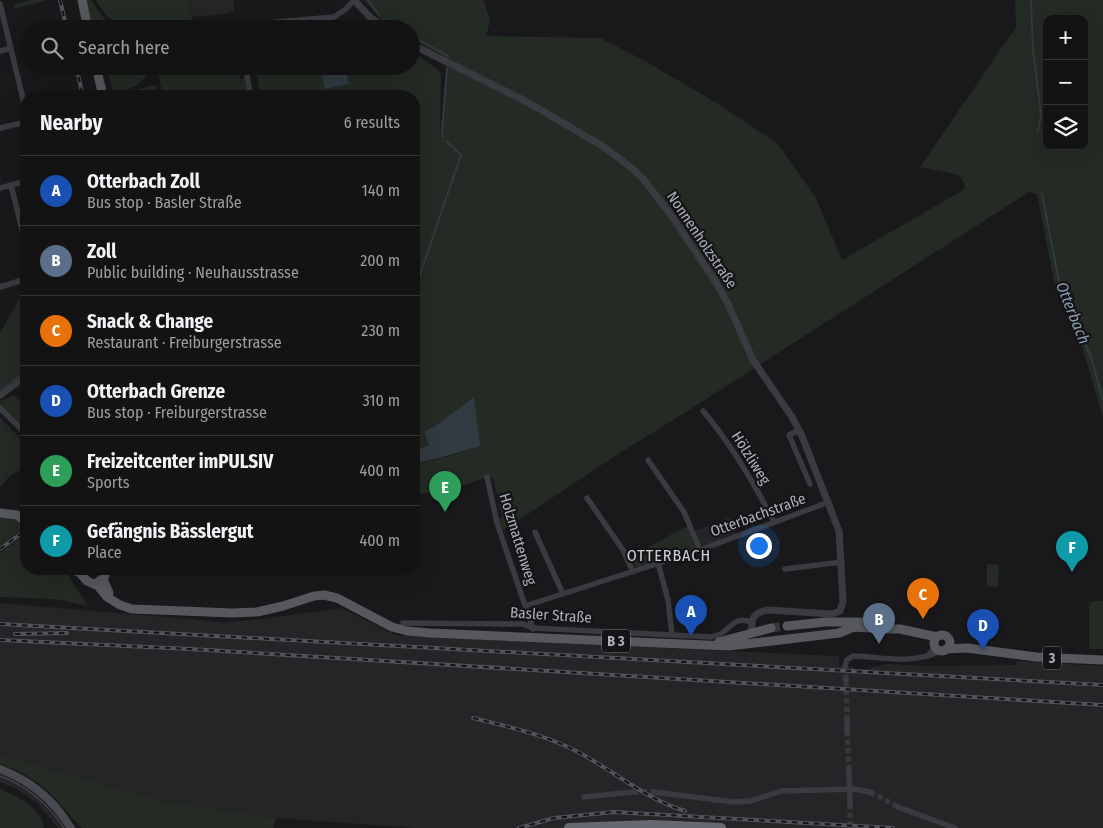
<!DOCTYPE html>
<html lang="en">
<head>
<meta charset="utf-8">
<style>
	body { margin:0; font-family:"Fira Sans Condensed",sans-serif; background:#202022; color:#f1f3f6 }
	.controls { position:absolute; right:15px; top:15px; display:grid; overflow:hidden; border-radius:10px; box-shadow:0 5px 20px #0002 }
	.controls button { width:45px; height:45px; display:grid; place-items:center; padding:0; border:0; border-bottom:1px solid #323234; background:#131314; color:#f1f3f6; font:25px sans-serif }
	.you { position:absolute; left:758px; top:545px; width:18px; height:18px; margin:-12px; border:4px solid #fff; border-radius:50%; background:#1a73e8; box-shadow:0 0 0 8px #1a73e833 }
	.badge { display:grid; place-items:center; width:32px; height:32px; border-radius:50%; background:#e7ab44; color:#fff; font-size:16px; font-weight:700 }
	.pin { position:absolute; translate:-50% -41px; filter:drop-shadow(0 1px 2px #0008) }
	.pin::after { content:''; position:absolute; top:26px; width:18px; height:15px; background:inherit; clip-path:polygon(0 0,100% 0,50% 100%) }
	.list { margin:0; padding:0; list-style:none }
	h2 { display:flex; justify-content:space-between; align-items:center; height:65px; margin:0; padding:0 20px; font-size:21px }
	h2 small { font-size:16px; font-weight:400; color:#9d9ea0 }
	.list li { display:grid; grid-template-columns:32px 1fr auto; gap:15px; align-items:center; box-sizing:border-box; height:70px; padding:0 20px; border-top:1px solid #323234 }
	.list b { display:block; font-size:19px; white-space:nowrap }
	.list p { margin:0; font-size:16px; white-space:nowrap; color:#9d9ea0 }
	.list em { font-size:16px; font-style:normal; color:#9d9ea0 }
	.icon { flex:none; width:28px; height:28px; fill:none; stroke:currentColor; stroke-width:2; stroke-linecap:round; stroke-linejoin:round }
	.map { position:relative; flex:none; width:1103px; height:828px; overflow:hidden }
	.search { position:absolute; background:#131314; box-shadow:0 5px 20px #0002; left:20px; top:20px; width:400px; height:55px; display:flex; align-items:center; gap:12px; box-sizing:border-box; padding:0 18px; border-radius:28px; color:#9d9ea0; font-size:19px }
	.panel { position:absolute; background:#131314; box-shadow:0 5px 20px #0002; left:20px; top:90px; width:400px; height:485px; border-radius:20px }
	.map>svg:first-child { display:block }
</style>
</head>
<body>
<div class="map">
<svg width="1103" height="828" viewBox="0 0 1103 828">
	<rect width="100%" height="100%" fill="#19191b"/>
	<path fill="#252528" d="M188,0H233L235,11L224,14L191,17Z
		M730,517L736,534L704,546L700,544L695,531Z
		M17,534L21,538L0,552V546Z
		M0,603L224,622L262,619L341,608L396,635L403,636L836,656L839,657V666L853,667L854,669H865L887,664L929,666L1016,665L1017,661L1103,666V828H414L276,818L162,801L0,755Z
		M0,772L16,778L50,804L68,828H58L37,803L17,789L0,782Z"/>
	<path fill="#232b24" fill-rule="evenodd" d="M31,0H48L14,9L13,5Z
		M86,0H91L105,20L120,29H92Z
		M96,0H188L193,28C181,29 170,29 158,29C129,29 111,29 96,0Z
		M364,0H484L490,21L486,36L600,38L645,61L715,102L778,144L816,198L842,260L965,189L964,183L959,175L920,167L1016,27L1015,0H1103V418L1082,347L1055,286L1037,194L1029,192L686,412L615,456L502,531L498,518L502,517L493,478L488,479L487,477L447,491L414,494V463C436,461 460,454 480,445L438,424L424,432L429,445L414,451V96H264L261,94L254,66H411V51L436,68L441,74L440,138L447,58L411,38V29H393L385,24ZM1047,19H1084V146H1047Z
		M366,22L377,29H267Z
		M107,66H152C140,87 135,88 113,92Z
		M157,66H237L240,79L245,78L249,96H163Z
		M156,85L158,96H111Z
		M26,287V375L18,379L0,393V333Z
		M14,395L26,408V431L0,405V401Z
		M0,418L26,444V466L10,476L0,487Z
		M0,517L15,518L26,526L0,546Z
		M687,526L696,548L636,568L630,557Z
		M26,534V569H64L88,606L55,599L0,597V553Z
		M987,564L999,565L998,587L987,586Z
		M1094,601H1103V649H1089V606L1090,603Z
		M0,755L162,801L276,818L273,828H82C74,821 68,813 61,805C44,785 25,772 0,764Z
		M0,789C18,798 41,806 44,828H0Z"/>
	<path fill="#313a40" d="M334,66H345L349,84L325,89L321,69Z
		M474,397L480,446L440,458L414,463V451L429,445L424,432L438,424Z"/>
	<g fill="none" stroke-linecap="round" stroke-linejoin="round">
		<path stroke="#313a40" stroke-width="2" d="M368,0L379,15
			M1031,0L1033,50L1041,114L1038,131
			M386,20L399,29
			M411,36L448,56
			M443,138L442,134L447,69
			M1042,194L1061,292L1091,357L1103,401
			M414,292L461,155L446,141
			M0,392L26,371"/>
		<path stroke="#36373b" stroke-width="5.5" stroke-dasharray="5.5 3" stroke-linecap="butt" d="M845,666L846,679
			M846,681L847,720
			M847,731L849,770
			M633,792H654
			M870,792L898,807
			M850,804V828"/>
		<path stroke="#36373b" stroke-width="9" stroke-dasharray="9 4.5" stroke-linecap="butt" d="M771,628L787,626
			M869,628L889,629"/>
		<path stroke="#3a3b40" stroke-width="5.5" d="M0,4L26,111
			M240,29L242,25L334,17L346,9L354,0
			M0,51L11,48
			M245,66L251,96
			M0,128L26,122
			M11,185L26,246
			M0,188L26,181
			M0,287L26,279
			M0,396L26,377
			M0,408L26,434
			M703,411C732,445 754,483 774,522
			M799,430L789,435L810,484
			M648,460L684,512L700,550
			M487,477L497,523L533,629
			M587,498L623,550L633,572
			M535,532L563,594
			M658,563L668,600L672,635
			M785,569L842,562
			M525,606L700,550L829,502
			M403,623L523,624L533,628L711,637C730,635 731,614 751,622
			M928,656L935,647
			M845,666L847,660L853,656C885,657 910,665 941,651
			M846,679V681
			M847,720V731
			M849,770L850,804
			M654,792L734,802L750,801L782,791L855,789L870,792
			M584,797L633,792
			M898,807L955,828"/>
		<path stroke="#3a3b40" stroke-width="7" d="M354,0L371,18L387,29
			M411,44L529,103L604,147L633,169L644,180L671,215L717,284L728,304L753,360L792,417L802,436L839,531L843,601L840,611L832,614L768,610C755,612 750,618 752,632"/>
		<path stroke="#484a4f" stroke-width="8" d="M0,769C31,781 53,799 71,828"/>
		<path stroke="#56585e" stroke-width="9" d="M82,0L88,29
			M96,66L103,96
			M0,513L17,515L26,522
			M73,569L80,573L87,581L98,586L107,597L120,605L132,609L232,613L257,612L283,606L314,596L324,595L337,598L392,627L407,631L430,633L729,646L839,633L854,627L869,628
			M103,579L109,593
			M98,582L104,578L107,569
			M787,626L825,622H870
			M889,629H900L937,637
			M934 643a8 8 0 1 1 16 0a8 8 0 1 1-16 0Z
			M719,642L771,628
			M946,649L967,648L1036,657L1103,660"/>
		<path stroke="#666970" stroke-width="10" d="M569,828L652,825L721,828"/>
		<path stroke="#515358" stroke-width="1" d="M0,776C27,786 48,804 64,828"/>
		<g stroke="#515358" stroke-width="4">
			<path id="rail" d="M60,0L67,29
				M76,66L83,96
				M0,549L26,530
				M0,624L1103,685
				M15,634L67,633
				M0,640L190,649L1103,705
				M473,718C509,727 547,735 580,753C615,772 646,799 685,811
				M519,828L554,818L614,812L893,828"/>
		</g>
		<use href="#rail" stroke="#141416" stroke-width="2" stroke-dasharray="5.5" stroke-linecap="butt"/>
	</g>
	<g text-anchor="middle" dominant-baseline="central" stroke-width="4.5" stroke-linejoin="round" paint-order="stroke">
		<g fill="#141416" stroke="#7e8289" stroke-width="1">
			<rect x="602" y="629.5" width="28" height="23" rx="4"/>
			<rect x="1043" y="646.5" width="18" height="23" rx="4"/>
		</g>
		<g font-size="14" font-weight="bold" fill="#acb1ba">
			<text x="616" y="641">B 3</text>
			<text x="1052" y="658">3</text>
		</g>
		<g font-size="15" fill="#acb1ba" stroke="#141416">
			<text transform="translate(702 240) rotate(56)">Nonnenholzstraße</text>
			<text transform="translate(751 458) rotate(58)">Hölzliweg</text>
			<text transform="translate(758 515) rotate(-20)">Otterbachstraße</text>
			<text transform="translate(518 539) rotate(73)">Holzmattenweg</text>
			<text transform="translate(551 615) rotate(4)">Basler Straße</text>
		</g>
		<g font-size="16" font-style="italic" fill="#869fb2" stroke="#141416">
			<text transform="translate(1073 313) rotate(68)">Otterbach</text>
		</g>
		<g font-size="16" letter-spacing="1" fill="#cdcfd6" stroke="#141416">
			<text x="669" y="555">OTTERBACH</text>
		</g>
	</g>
</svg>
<div class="controls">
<button>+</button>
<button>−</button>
<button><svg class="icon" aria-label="layers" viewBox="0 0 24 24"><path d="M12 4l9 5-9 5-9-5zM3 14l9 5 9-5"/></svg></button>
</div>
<div class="you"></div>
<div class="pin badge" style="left:691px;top:636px;background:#1a4fb4">A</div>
<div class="pin badge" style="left:879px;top:644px;background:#5c6f8a">B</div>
<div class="pin badge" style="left:923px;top:619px;background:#e8710a">C</div>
<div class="pin badge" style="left:983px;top:650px;background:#1a4fb4">D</div>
<div class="pin badge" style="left:445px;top:512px;background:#2e9e5b">E</div>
<div class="pin badge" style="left:1072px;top:572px;background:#0f9aa8">F</div>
<div class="search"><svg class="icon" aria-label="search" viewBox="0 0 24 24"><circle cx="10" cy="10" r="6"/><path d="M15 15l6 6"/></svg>Search here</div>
<section class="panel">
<h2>Nearby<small>6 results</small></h2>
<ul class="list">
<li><span class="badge" style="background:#1a4fb4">A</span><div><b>Otterbach Zoll</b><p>Bus stop · Basler Straße</p></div><em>140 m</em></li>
<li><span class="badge" style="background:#5c6f8a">B</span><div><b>Zoll</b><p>Public building · Neuhausstrasse</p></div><em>200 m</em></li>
<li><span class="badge" style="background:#e8710a">C</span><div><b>Snack &amp; Change</b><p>Restaurant · Freiburgerstrasse</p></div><em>230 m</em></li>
<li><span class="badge" style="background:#1a4fb4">D</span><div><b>Otterbach Grenze</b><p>Bus stop · Freiburgerstrasse</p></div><em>310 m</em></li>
<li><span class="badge" style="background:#2e9e5b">E</span><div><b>Freizeitcenter imPULSIV</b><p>Sports</p></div><em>400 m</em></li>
<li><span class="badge" style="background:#0f9aa8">F</span><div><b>Gefängnis Bässlergut</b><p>Place</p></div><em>400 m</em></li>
</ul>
</section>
</div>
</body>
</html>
